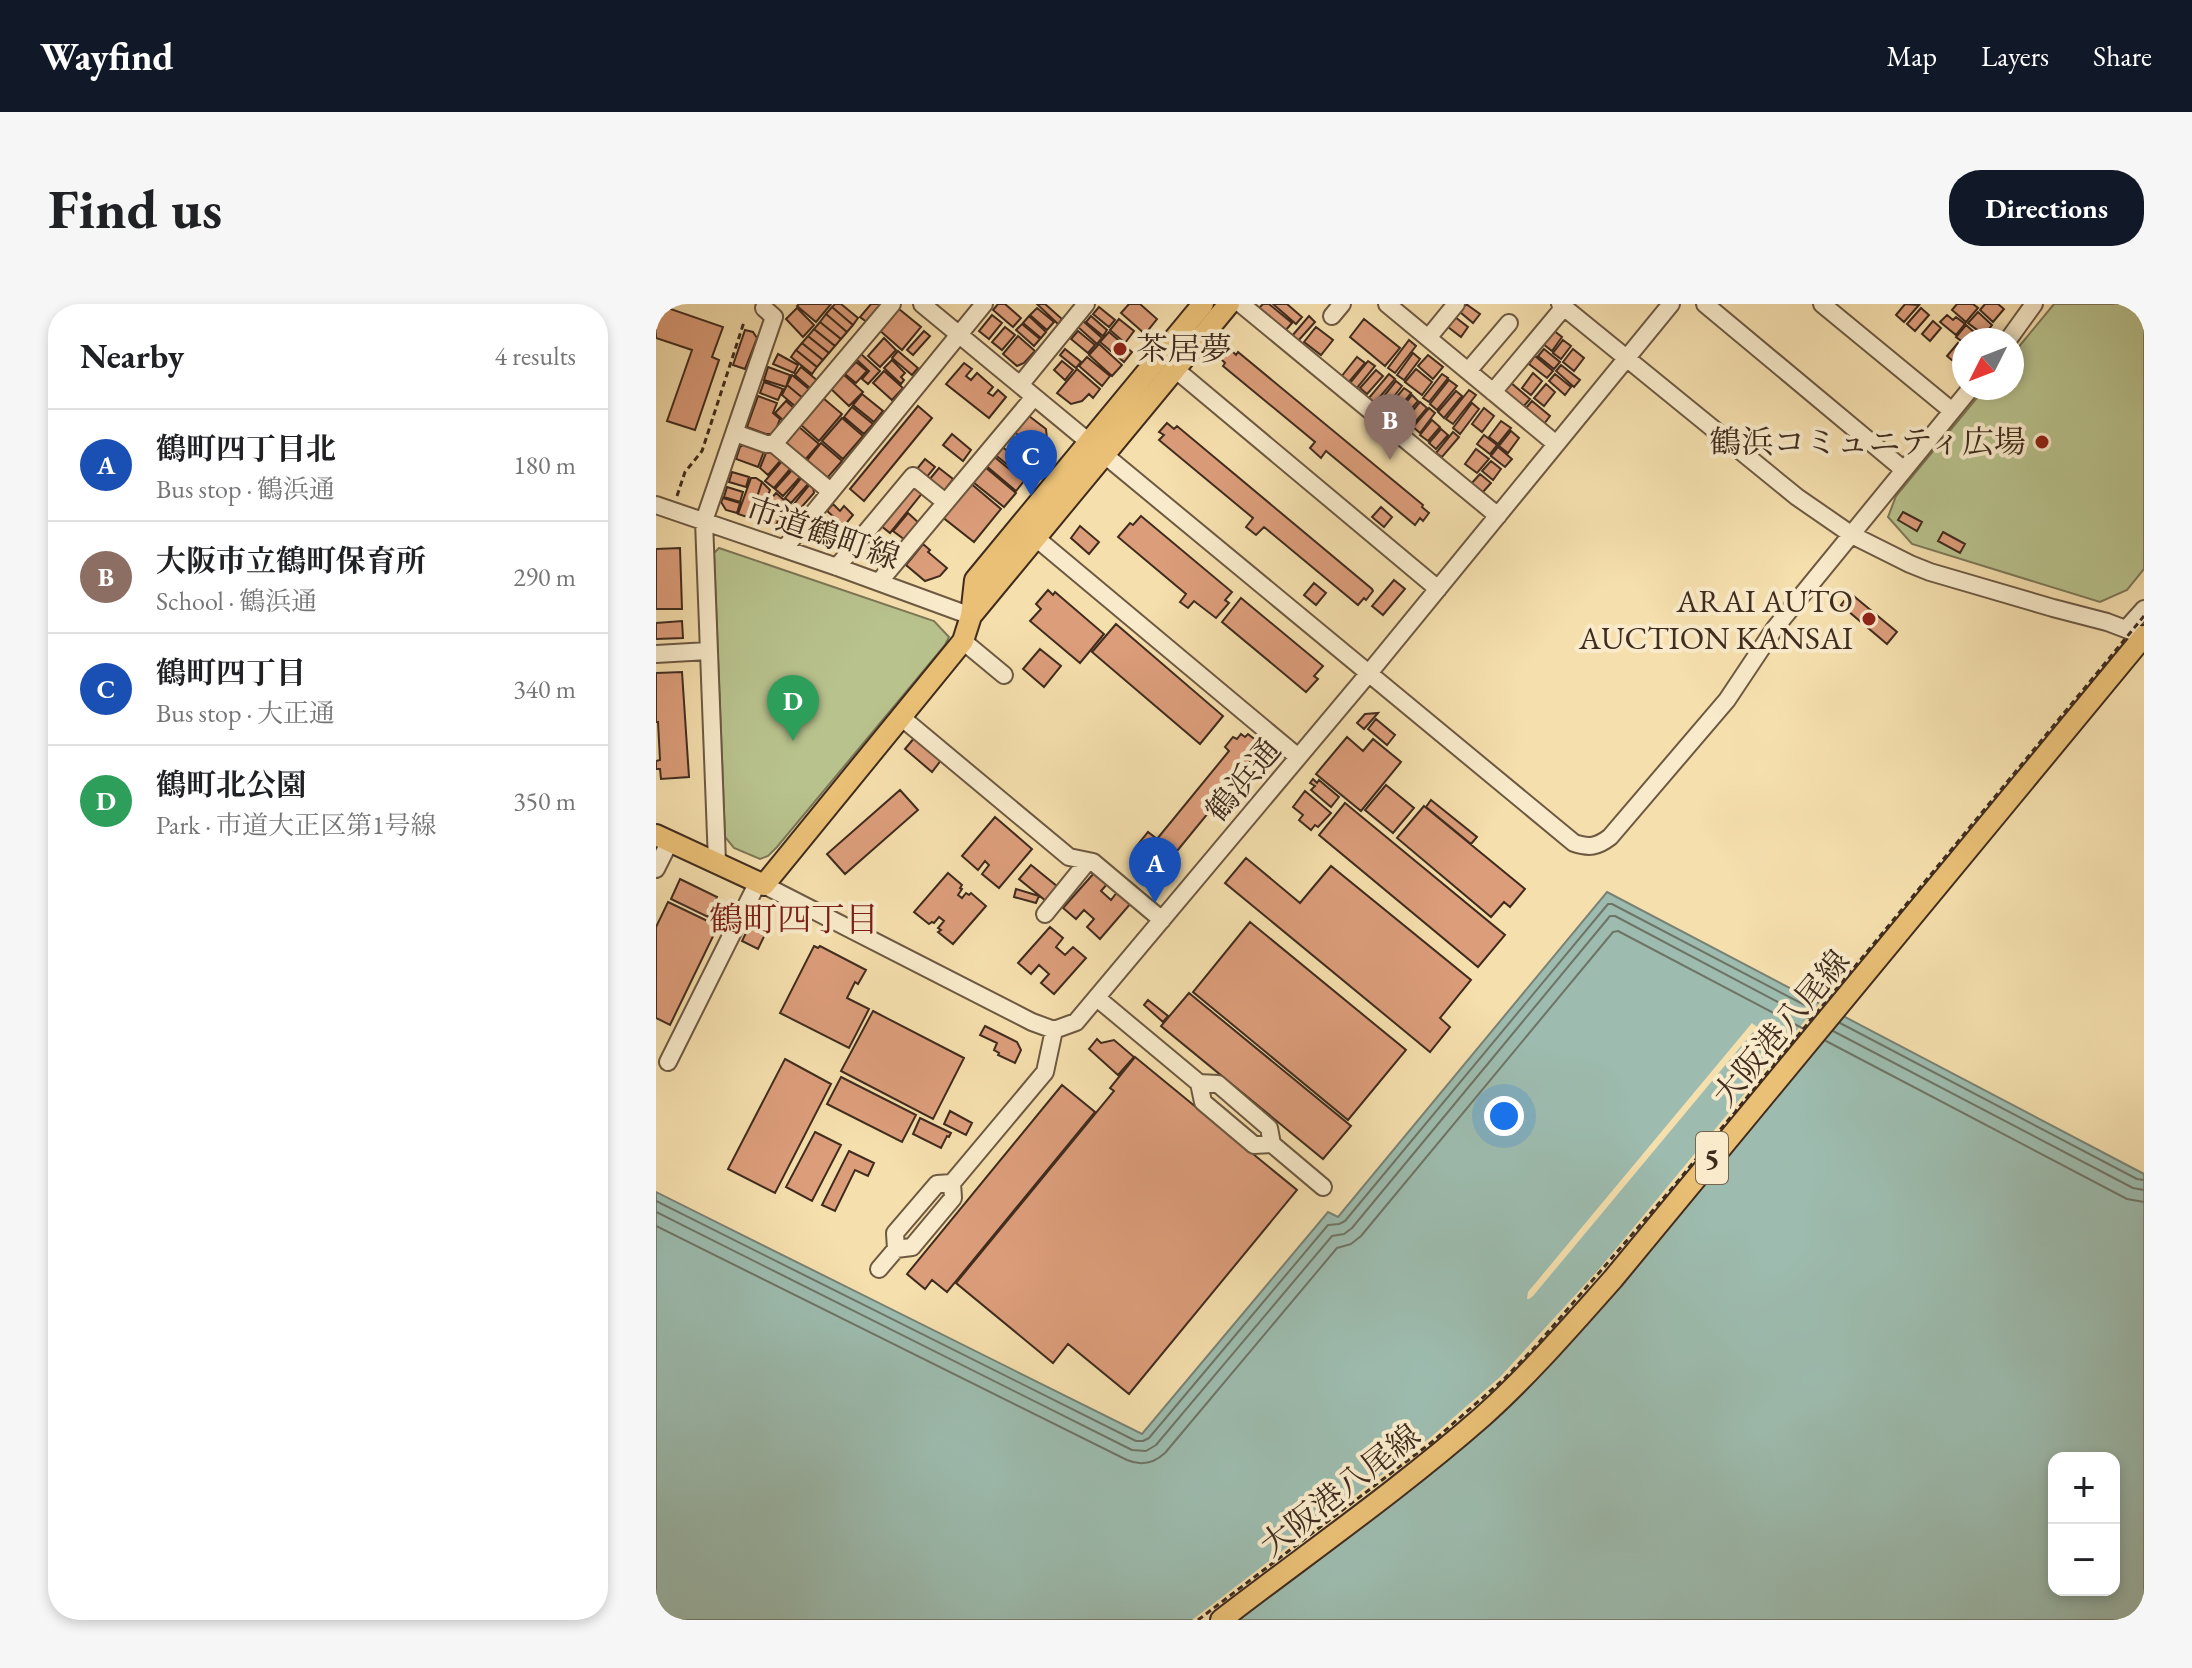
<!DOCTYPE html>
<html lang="en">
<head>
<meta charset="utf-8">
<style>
	body { margin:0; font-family:"EB Garamond","Noto Serif JP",serif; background:#f6f6f6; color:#202124 }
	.controls { position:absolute; right:24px; bottom:24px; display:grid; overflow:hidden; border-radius:16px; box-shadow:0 4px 12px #0003 }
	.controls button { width:72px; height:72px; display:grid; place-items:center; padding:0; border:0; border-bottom:2px solid #e0e0e0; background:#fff; color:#202124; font:40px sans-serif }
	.compass { position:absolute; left:1296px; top:24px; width:72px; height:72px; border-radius:50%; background:#fff; box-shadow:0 4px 12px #0003; rotate:228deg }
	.you { position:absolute; left:848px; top:812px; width:28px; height:28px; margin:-20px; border:6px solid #fff; border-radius:50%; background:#1a73e8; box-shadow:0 0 0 12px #1a73e833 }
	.badge { display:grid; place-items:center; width:52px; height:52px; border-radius:50%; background:#111827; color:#fff; font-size:26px; font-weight:700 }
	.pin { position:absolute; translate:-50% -66px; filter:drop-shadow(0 2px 4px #0008) }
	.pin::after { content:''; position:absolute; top:42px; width:28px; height:24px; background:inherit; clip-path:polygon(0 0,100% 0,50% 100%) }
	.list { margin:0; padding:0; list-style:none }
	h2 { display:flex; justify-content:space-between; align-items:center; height:104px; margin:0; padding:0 32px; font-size:34px }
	h2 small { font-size:26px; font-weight:400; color:#757577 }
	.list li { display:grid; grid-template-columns:52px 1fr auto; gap:24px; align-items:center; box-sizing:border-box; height:112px; padding:0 32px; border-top:2px solid #e0e0e0 }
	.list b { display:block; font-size:30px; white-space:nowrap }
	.list p { margin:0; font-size:26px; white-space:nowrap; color:#757577 }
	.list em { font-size:26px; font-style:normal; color:#757577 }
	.map { position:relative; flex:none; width:1488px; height:1316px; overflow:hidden; border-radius:32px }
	header { display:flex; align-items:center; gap:48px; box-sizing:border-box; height:112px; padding:0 40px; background:#111827; color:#fff }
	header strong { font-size:38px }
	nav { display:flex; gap:44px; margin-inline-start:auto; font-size:28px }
	.intro { display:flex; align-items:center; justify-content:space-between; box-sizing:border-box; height:192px; padding:0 48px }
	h1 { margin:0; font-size:56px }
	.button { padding:20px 36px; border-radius:32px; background:#111827; color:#fff; font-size:28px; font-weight:700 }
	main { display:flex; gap:48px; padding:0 48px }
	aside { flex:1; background:#fff; border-radius:32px; box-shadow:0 4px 12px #0003 }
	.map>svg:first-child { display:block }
</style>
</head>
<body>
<header>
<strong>Wayfind</strong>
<nav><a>Map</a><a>Layers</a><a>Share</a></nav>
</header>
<div class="intro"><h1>Find us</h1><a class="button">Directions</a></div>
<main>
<aside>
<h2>Nearby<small>4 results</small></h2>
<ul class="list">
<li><span class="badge" style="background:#1a4fb4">A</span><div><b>鶴町四丁目北</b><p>Bus stop · 鶴浜通</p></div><em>180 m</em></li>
<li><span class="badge" style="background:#8d6e63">B</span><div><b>大阪市立鶴町保育所</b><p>School · 鶴浜通</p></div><em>290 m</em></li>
<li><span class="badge" style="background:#1a4fb4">C</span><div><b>鶴町四丁目</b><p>Bus stop · 大正通</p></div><em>340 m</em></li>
<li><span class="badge" style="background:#2e9e5b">D</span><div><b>鶴町北公園</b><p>Park · 市道大正区第1号線</p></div><em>350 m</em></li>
</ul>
</aside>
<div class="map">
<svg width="1488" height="1316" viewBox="0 0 1488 1316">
	<rect width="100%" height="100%" fill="#f5dfad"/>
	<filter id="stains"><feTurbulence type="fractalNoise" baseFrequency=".0025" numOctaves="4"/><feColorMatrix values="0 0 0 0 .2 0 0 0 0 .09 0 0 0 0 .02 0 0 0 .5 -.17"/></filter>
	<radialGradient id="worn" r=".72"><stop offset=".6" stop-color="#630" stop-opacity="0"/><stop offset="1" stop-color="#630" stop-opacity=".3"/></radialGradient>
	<path fill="#b8c28d" stroke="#7c7756" stroke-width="2" d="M1398,0H1488V265L1471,286L1444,298L1256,240L1232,213L1240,192L1329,84H1356V51Z
		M63,244L278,317L293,333L289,341L121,543L112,552L104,555L78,544L69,533L58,249Z"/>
	<path fill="#9dbcaf" stroke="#788275" stroke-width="2" fill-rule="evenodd" d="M951,588L1488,870V1316H0V888L486,1130L672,908L682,913ZM1398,1154H1458V1286H1398Z"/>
	<path fill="#f5dfad" d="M1166,696L1189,708L962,983L864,1091L581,1316H536L774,1134L844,1073L944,964Z
		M1096,719L1101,723L877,992L873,995H871L872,988Z"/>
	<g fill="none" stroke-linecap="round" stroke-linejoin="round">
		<path stroke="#6e7466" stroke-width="2" d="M1184,719L1481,875L1488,876
			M1177,727L1477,884L1488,886
			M1170,737L1471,895L1488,898
			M0,897L480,1137H487L493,1134L672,921L683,920L689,917L952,600H956L1162,708
			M0,908L476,1146L490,1147L500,1141L676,932L688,930L696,924L954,612H959L1156,716
			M0,922L471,1156C485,1162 497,1160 509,1149L681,944L695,940L705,932L957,628L962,627L1148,725"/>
	</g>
	<path fill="#dc9d7a" stroke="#402c1e" stroke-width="2" d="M0,0L67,23L56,53L63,56L39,126L11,117L36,46L0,34Z
		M143,0H175L160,18L141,2Z
		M179,0H185L202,14L197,21L176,3Z
		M215,0H228L212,19L204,13Z
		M342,0H349L365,14L357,23L337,6Z
		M381,0H389L406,15L402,20Z
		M473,0H484L501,15L489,30L465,9Z
		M607,0H613L636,19L629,27L602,5Z
		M617,0H631L646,13L640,20Z
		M810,0L824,10L817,19L804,8Z
		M1249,0L1263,1L1248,18L1240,11Z
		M1301,0H1317L1322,4L1310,18L1296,6Z
		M1329,0H1342L1348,5L1337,18L1324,6Z
		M176,3L197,21L191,28L170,10Z
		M443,3L459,16L453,23L437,10Z
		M141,4L158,21L147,33L130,15Z
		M381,4L398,18L391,26L374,11Z
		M1265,4L1273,11L1259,27L1251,20Z
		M243,5L265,23L246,46L222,25L239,6Z
		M1322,8L1336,21L1328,31L1312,19Z
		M170,10L191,28L185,35L164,18Z
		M336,11L346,19L333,35L323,27Z
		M1291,11L1297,16L1300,13L1309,20L1300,31L1284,18Z
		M373,12L390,28L385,34L367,19Z
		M435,12L451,26L447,32L430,18Z
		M653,12L659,18L642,37L636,32Z
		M799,13L812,23L805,33L792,23Z
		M463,15L478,27L469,39L454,26Z
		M708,15L744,44L729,62L694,33Z
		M427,17L446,34L441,40L422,23Z
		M1277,17L1285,24L1274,37L1266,30Z
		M164,18L185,35L179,42L158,25Z
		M366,20L384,35L378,42L360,26Z
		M1310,21L1326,35L1325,36H1308V39L1300,33Z
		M349,23L359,31L346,46L336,38Z
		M660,23L677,36L665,51L648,38Z
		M158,25L179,42L173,49L152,32Z
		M89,26L97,28L101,34L89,65L77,61Z
		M897,26L906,33L896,47L886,39Z
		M268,27L274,32L257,51L251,46Z
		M422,27L439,41L432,49L415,35Z
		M453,28L476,48L468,58L444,38Z
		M152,32L173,49L167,56L146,39Z
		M362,32L379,47L368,59L361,62L347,50Z
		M228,34L240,46L224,63L212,52Z
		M753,36L760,42L739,69L732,64Z
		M907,36L915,42L905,55L897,49Z
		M146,39L167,56L161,63L140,46Z
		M1302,39L1308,44V61L1305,64L1291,52Z
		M443,40L466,61L456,72L433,51Z
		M573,44L580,51L582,48L767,201L766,203L773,209L767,217L764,214L759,221L670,147L665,154L654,144L659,138L567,62L569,59L564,54Z
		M409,45L425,58L420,64L404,51Z
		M888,45L904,58L898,65L882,52Z
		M917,45L928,54L918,67L907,58Z
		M140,46L161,63L156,70L135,53Z
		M242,47L262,64L256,71L236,54Z
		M757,49L764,55L748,76L741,71Z
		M122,50L142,61L138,69L117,60Z
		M205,50L224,67L212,80L206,75L213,67L200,55Z
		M772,51L787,63L777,75L762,62Z
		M879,52L897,67L891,74L873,60Z
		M431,53L454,72L446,82L423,62Z
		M701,53L709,59L692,79L685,73Z
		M236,56L249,69L245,73L248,76L245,80L228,64Z
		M406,57L417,66L409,76L398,66Z
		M712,57L719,62L701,84L694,79Z
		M200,58L211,67L200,79L189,70Z
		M308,59L316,65L310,72L315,76L321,69L337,83L332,89L337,92L342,86L350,93L333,114L290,80Z
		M905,61L924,76L918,83L900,67Z
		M112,63L134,71L130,83L108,76Z
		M145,63L162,77L155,85L139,71Z
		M421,65L444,85L437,94L433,90L426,97L415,100L401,89Z
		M760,65L776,78L766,91L749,78Z
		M720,66L727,72L711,90L704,84Z
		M228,67L247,84L236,96L217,79Z
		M877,69L886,77L875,91L866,84Z
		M187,70L207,88L193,102L174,84Z
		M733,70L739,75L718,100L712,95Z
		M786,70L792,74L773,98L767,94Z
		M899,70L915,83L909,91L893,77Z
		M136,71L154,86L148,95L131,81Z
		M793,76L801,82L781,106L774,100Z
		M740,77L746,82L726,108L719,103Z
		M108,78L127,85L122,96L104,89Z
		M854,78L874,95L867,103L847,86Z
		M890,80L899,88L888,102L878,94Z
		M131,81L148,95L140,103L126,91Z
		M748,84L755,89L736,113L729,107Z
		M813,86L820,91L797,120L790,115Z
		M800,87L806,92L788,114L782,108Z
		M206,90L227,107L218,118L197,101Z
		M756,91L762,97L744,118L738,113Z
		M102,92L121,99L117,109L124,115L118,130H110L91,123Z
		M167,94L186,110L163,137L145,121Z
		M130,97L139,105L128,117L119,109Z
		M876,97L894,112L888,120L870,104Z
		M764,98L771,104L751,128L744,122Z
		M816,99L823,105L804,130L797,124Z
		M262,102L276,114L208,197L194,185Z
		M196,103L217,120L208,130L188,113Z
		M773,104L779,109L764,129L757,123Z
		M828,104L838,112L826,128L816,120Z
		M373,112L390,125L392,146L388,152L356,126L366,113Z
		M186,114L207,132L187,155L166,137Z
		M776,116L784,123L772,137L764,131Z
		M845,117L855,124L842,140L833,133Z
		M511,119L518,125L521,122L716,285L717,287L710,296L708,294L702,301L608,223L600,231L590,223L597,214L503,136L508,131L503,128Z
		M142,122L163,140L147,158L131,143L130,136Z
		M785,125L792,131L780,145L773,139Z
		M855,127L863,134L852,149L843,142Z
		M797,128L803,133L786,153L780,149Z
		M296,130L315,146L307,157L287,141Z
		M828,131L841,141L834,150L821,140Z
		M363,136L385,155L378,164L356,146Z
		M93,137L110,142L102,163L80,155L84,143Z
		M165,139L186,157L172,173L165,172L149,159Z
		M344,141L376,167L369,175L337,149Z
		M842,143L856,155L849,163L835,152Z
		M112,144L125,156L112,171L104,164Z
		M820,145L833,155L821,169L809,160Z
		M336,151L368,177L360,187L328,160Z
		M269,155L279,163L270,174L260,166Z
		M127,156L135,164L118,184L109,177Z
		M835,157L845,165L837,176L826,167Z
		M329,163L360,189L348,203L317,178Z
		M283,164L297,175L287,188L273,176Z
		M137,165L145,172L127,192L119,185Z
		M76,168L93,173L90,183L73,178Z
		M824,170L835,179L826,189L815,180Z
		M146,173L153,179L135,199L129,194Z
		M95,174H100L106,178L94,214L82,210Z
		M106,178L114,186L102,217L94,214Z
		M313,178L345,205L318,238L285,212Z
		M154,180L157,183L158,189L143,206L137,201Z
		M262,182L268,187L234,229L224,221L255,183Z
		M71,183L87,188L84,198L68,193Z
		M120,189L136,203L130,210L114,196Z
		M67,194L84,199L81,209L70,206L65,198Z
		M114,197L125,207L120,222L107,218Z
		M177,200L184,207L188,202L197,211L188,222L171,207Z
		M725,203L736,213L728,223L716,213Z
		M1247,208L1266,218L1261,227L1242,216Z
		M252,209L263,219L249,236L237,227Z
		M168,211L179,220L164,238L157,235L154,228Z
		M485,212L576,288L569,296L573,299L560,314L538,297L532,304L524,298L530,290L462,233L474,219L477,221Z
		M424,222L443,238L433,250L415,234Z
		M181,223L197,234L187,246L167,239Z
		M1287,228L1309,240L1304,249L1282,237Z
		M267,240L274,246L272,248L291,264L284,272L269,277L250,261Z
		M24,244L26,305H0V245Z
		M738,276L749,285L727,311L716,302Z
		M658,279L670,289L660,301L648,291Z
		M392,286L397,291L399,288L448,330L424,359L374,317L385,305L380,300Z
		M1194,289L1241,328L1231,340L1185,301Z
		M585,294L667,362L658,372L662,375L650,388L566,318Z
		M26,317L27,334L0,335V319Z
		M460,320L567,412L544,440L436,348Z
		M384,345L405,362L388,383L367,365Z
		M26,368L33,473L5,475L4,465H0V457L4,456L2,418H0V369Z
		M722,409L708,425L701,419L709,410Z
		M720,415L739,431L731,441L712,425Z
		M585,430L589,433L592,430L607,442L503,569L488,557L491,553L480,543L492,528L501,535L573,447L569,443L577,433L581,435Z
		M259,433L286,455L276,468L249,445Z
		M691,433L707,447L717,435L745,458L705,507L660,470Z
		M657,475L661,479L663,476L683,493L675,503L655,486L659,482L654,479Z
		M730,481L758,504L737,529L709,506Z
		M244,486L262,506L189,570L171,550Z
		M649,487L675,509L662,523L659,521L655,526L643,516L647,511L637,503Z
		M775,496L821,533L815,540L770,503Z
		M689,499L849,631L822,663L663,531Z
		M768,502L869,585L854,603L848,598L835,613L741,534Z
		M339,513L376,545L343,584L326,570L333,561L329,557L322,566L306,552Z
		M590,554L644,599L675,562L815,676L784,714L794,723L774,748L569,579Z
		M375,561L402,583L390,597L363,575Z
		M439,568L452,579L445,587L455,596L462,587L475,599L444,635L431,623L438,615L428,606L420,615L407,604Z
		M292,569L306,581L304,584L306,585L302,591L306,594L310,589L313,591L315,589L330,602L297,640L282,628L285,626L282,624L288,617L283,613L278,619L276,618L273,620L258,608Z
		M24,575L61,593L52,613L15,595Z
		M360,585L383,592L380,599L358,593Z
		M12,598L62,622L14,721L0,714V623Z
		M99,610L115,618L102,645L86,637Z
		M594,618L750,746L692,816L537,688Z
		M394,623L407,634L400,643L409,651L417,643L430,654L398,690L385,679L393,670L383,661L375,670L362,659Z
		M158,642L162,644L164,642L210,666L202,680L199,678L191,694L213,705L193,744L124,709Z
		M533,689L695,822L667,855L505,722Z
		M492,696L512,712L507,718L488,701Z
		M217,707L308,754L277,815L185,767Z
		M329,722L361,738L365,746L359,759L342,751L343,749L338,746L341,739L324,731Z
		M441,735L445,739L458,736L478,753L462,771L433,745Z
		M479,753L641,886L473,1090L412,1040L397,1059L300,979L458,787L454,784Z
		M129,755L175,780L119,889L72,865Z
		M185,773L260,811L246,838L171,800Z
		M406,781L439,808L291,988L276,976L269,985L251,970Z
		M294,807L316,819L310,831L288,820Z
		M264,814L295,829L293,833L291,832L285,844L257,830Z
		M159,828L185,841L156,897L130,883Z
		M193,847L218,859L212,872L199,866L179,907L166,901Z"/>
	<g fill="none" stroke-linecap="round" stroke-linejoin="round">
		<g stroke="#6d5942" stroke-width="20">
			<path id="minor" d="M266,0L918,539C933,544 941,543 954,533L1071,396L1119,324L1315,84
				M585,0L842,212
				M731,0L900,140
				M904,0L1141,193L1196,231L1254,260L1274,268L1397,304L1451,318L1488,332
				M1049,0L1248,166
				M1166,0L1296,107
				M676,12L686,0
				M772,34L800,0
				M1352,36L1378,0
				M519,65L782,285
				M812,67L853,19
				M364,81L430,0
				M837,88L908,3
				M79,129L110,140H118L174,187
				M118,140L236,0
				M0,201L181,263L315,312
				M380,234L642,453
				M128,245L328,0
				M181,263L257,172L289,198
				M223,278L378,93
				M1471,324L1488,305
				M307,337L348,371
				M0,350L52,347
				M245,413L413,553L437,558L506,616
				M61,558L48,217L118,13L108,4
				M0,565L14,537
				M108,581L376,718L398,726L420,718L713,369L1015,0
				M389,610L432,557
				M441,694L543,779L562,780L613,824L616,840L667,883
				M12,758L102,578
				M543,779L547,798L598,841L616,840
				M240,945L239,929L281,880L296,879
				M223,965L240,945L256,943L297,894L296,879L389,768L398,726"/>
		</g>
		<g stroke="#402c1e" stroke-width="24">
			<path id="major" d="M315,312L573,0
				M0,531L108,581L307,337L315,312L319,276L547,0
				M565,1316C652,1249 744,1185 826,1113C874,1070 915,1022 957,975L1488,332"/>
		</g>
		<path stroke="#402c1e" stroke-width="3" stroke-dasharray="6 4" stroke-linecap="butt" d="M21,192L29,168L46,147L88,18"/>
		<use href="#minor" stroke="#f8eaca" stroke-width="16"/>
		<use href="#major" stroke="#eac076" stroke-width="20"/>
		<path stroke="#402c1e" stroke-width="3" stroke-dasharray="6 4" stroke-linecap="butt" d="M542,1316L776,1138L848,1075L879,1043L1017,883L1488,312"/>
	</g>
	<g fill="#8f2418" stroke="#f8eaca" stroke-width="3">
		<circle cx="464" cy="45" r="8"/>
		<circle cx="1386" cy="138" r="8"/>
		<circle cx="1213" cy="315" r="8"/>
	</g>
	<g text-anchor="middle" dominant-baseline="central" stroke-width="8" stroke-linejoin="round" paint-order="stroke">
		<rect fill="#f8eaca" stroke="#776552" stroke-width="2" x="1040" y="828" width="32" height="52" rx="6"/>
		<g font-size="30" font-weight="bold" fill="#402c1e">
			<text x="1056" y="854">5</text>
		</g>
		<g font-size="32" fill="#402c1e" stroke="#f8eaca" text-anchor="end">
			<text x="480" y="45" text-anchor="start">茶居夢</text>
			<text x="1370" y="138">鶴浜コミュニティ広場</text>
			<text x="1197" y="297">ARAI AUTO<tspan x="1197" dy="37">AUCTION KANSAI</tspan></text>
		</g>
		<g font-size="32" fill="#402c1e" stroke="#f8eaca">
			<text transform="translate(167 229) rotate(19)">市道鶴町線</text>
			<text transform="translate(587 476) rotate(-50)">鶴浜通</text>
			<text transform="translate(1125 724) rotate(-50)">大阪港八尾線</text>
			<text transform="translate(684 1186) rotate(-38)">大阪港八尾線</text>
		</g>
		<g font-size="34" fill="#7a1f14" stroke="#f8eaca">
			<text x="138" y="615">鶴町四丁目</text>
		</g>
	</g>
	<rect width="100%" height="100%" filter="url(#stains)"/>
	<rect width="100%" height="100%" fill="url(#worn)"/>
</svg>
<div class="controls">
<button>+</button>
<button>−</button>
</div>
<svg class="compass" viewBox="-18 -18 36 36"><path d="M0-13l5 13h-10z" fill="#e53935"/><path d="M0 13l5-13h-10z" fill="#757577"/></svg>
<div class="you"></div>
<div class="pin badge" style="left:499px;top:599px;background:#1a4fb4">A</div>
<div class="pin badge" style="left:734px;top:156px;background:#8d6e63">B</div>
<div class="pin badge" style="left:375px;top:192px;background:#1a4fb4">C</div>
<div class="pin badge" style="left:137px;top:437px;background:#2e9e5b">D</div>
</div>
</main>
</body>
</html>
